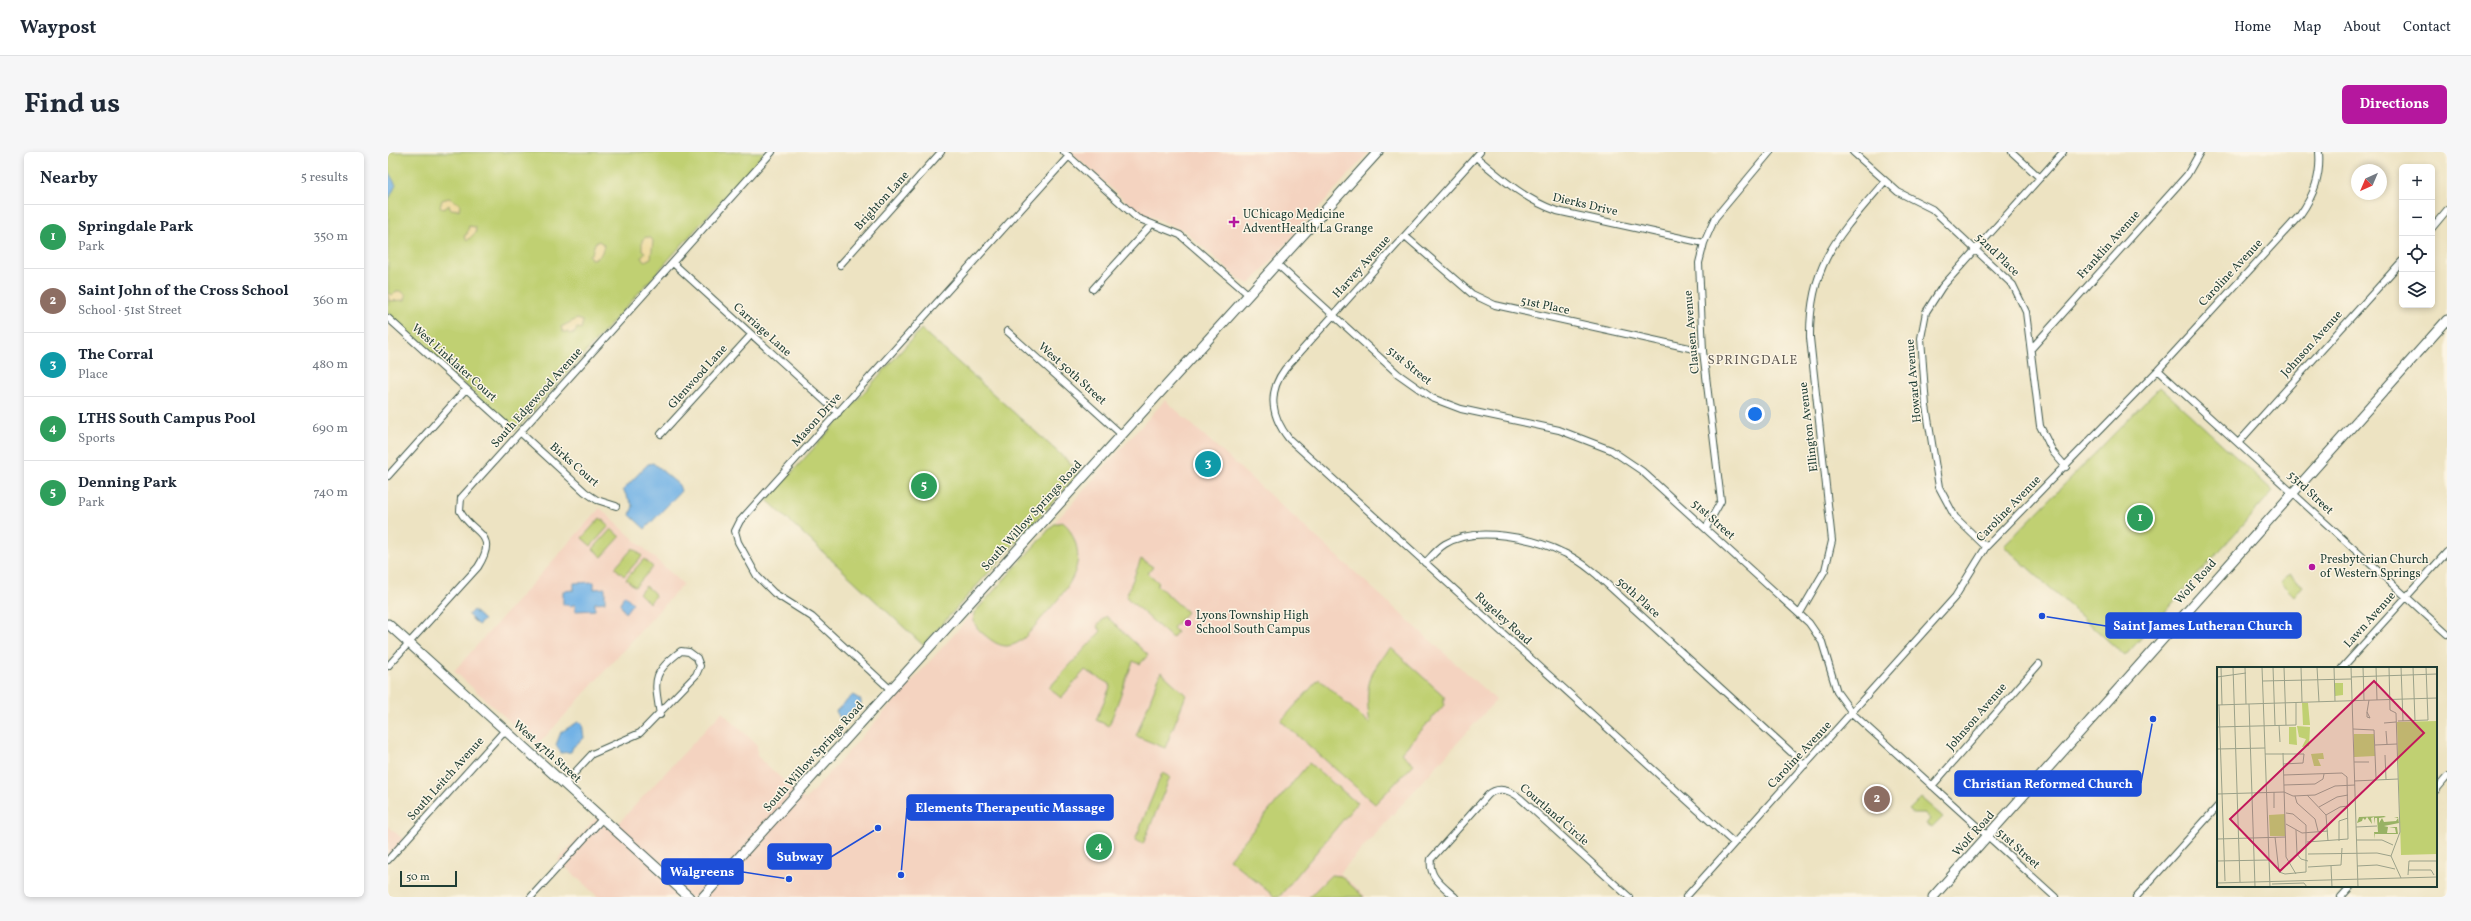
<!DOCTYPE html>
<html lang="en">
<head>
<meta charset="utf-8">
<style>
	body { margin:0; font-family:Vollkorn,serif; background:#f6f6f7; color:#1f2937 }
	.controls { position:absolute; right:12px; top:12px; display:grid; overflow:hidden; border-radius:6px; box-shadow:0 2px 6px #0003 }
	.controls button { width:36px; height:36px; display:grid; place-items:center; padding:0; border:0; border-bottom:1px solid #e0e1e3; background:#fff; color:#1f2937; font:20px sans-serif }
	.compass { position:absolute; left:1963px; top:12px; width:36px; height:36px; border-radius:50%; background:#fff; box-shadow:0 2px 6px #0003; rotate:224deg }
	.scale { position:absolute; left:12px; bottom:10px; width:57px; box-sizing:border-box; padding-left:4px; border:2px solid #1f3d34; border-top:0; font-size:11px; line-height:14px; white-space:nowrap; color:#1f3d34; -webkit-text-stroke:3px #fcf5e5; paint-order:stroke }
	.you { position:absolute; left:1367px; top:262px; width:14px; height:14px; margin:-10px; border:3px solid #fff; border-radius:50%; background:#1a73e8; box-shadow:0 0 0 6px #1a73e833 }
	.badge { display:grid; place-items:center; width:26px; height:26px; border-radius:50%; background:#b5179e; color:#fff; font-size:13px; font-weight:700 }
	.pin { position:absolute; translate:-50% -50%; border:2px solid #fff; box-shadow:0 1px 4px #0006 }
	.list { margin:0; padding:0; list-style:none }
	h2 { display:flex; justify-content:space-between; align-items:center; height:52px; margin:0; padding:0 16px; font-size:17px }
	h2 small { font-size:13px; font-weight:400; color:#747a83 }
	.list li { display:grid; grid-template-columns:26px 1fr auto; gap:12px; align-items:center; box-sizing:border-box; height:64px; padding:0 16px; border-top:1px solid #e0e1e3 }
	.list b { display:block; font-size:15px; white-space:nowrap }
	.list p { margin:0; font-size:13px; white-space:nowrap; color:#747a83 }
	.list em { font-size:13px; font-style:normal; color:#747a83 }
	.icon { flex:none; width:22px; height:22px; fill:none; stroke:currentColor; stroke-width:2; stroke-linecap:round; stroke-linejoin:round }
	.map { position:relative; flex:none; width:2059px; height:745px; overflow:hidden; border-radius:6px }
	header { display:flex; align-items:center; gap:24px; box-sizing:border-box; height:56px; padding:0 20px; background:#fff; border-bottom:1px solid #e0e1e3 }
	header strong { font-size:19px }
	nav { display:flex; gap:22px; margin-inline-start:auto; font-size:14px }
	.intro { display:flex; align-items:center; justify-content:space-between; box-sizing:border-box; height:96px; padding:0 24px }
	h1 { margin:0; font-size:28px }
	.button { padding:10px 18px; border-radius:6px; background:#b5179e; color:#fff; font-size:14px; font-weight:700 }
	main { display:flex; gap:24px; padding:0 24px }
	aside { flex:1; background:#fff; border-radius:6px; box-shadow:0 2px 6px #0003 }
	.map>svg:first-child { display:block }
</style>
</head>
<body>
<header>
<strong>Waypost</strong>
<nav><a>Home</a><a>Map</a><a>About</a><a>Contact</a></nav>
</header>
<div class="intro"><h1>Find us</h1><a class="button">Directions</a></div>
<main>
<aside>
<h2>Nearby<small>5 results</small></h2>
<ul class="list">
<li><span class="badge" style="background:#2e9e5b">1</span><div><b>Springdale Park</b><p>Park</p></div><em>350 m</em></li>
<li><span class="badge" style="background:#8d6e63">2</span><div><b>Saint John of the Cross School</b><p>School · 51st Street</p></div><em>360 m</em></li>
<li><span class="badge" style="background:#0f9aa8">3</span><div><b>The Corral</b><p>Place</p></div><em>480 m</em></li>
<li><span class="badge" style="background:#2e9e5b">4</span><div><b>LTHS South Campus Pool</b><p>Sports</p></div><em>690 m</em></li>
<li><span class="badge" style="background:#2e9e5b">5</span><div><b>Denning Park</b><p>Park</p></div><em>740 m</em></li>
</ul>
</aside>
<div class="map">
<svg width="2059" height="745" viewBox="0 0 2059 745">
	<rect width="100%" height="100%" fill="#fcf5e5"/>
	<filter id="ink" filterUnits="userSpaceOnUse"><feTurbulence type="fractalNoise" baseFrequency=".025" numOctaves="2"/><feDisplacementMap in="SourceGraphic" scale="8" xChannelSelector="R" yChannelSelector="G"/><feConvolveMatrix kernelMatrix="1 2 1 2 8 2 1 2 1" color-interpolation-filters="sRGB"/></filter>
	<filter id="wash" filterUnits="userSpaceOnUse"><feTurbulence type="fractalNoise" baseFrequency=".012" numOctaves="4" result="noise"/><feDisplacementMap in="SourceGraphic" scale="16" xChannelSelector="R" yChannelSelector="G"/><feGaussianBlur stdDeviation="0.9" result="paint"/><feColorMatrix in="noise" values="0 0 0 0 0 0 0 0 0 0 0 0 0 0 0 0 0 1.4 0 .05"/><feComposite in="paint" operator="in"/></filter>
	<g filter="url(#wash)">
		<rect width="100%" height="100%" fill="#ede3c2"/>
		<path fill="#f4d3c0" d="M683,0H981L862,132L852,128L797,79L746,57Z
			M777,248L1108,548L952,721L978,745H210L170,708L209,665L224,678L334,560L369,593V604L417,648Z
			M212,356L295,432L149,594L66,519Z
			M0,674L16,688L0,706Z"/>
		<path fill="#c0d072" stroke="#708653" d="M0,0H377L127,279L0,162Z
			M533,177L692,320L535,493L379,348Z
			M1772,235L1885,339L1737,504L1616,394Z
			M212,366L221,374L203,394L194,386Z
			M674,370C681,374 683,380 686,387C700,419 671,446 652,468C643,478 634,493 619,494C611,494 604,489 598,484C590,478 584,472 586,461L666,372Z
			M223,377L232,385L214,405L205,397Z
			M245,396L254,404L236,424L227,416Z
			M256,407L265,415L247,435L238,427Z
			M753,407L765,415L760,421L771,431L769,433L799,460L785,476L789,480L784,486L738,445Z
			M1901,422L1915,434L1906,444L1893,431Z
			M258,434L266,441L267,445L261,451L251,441Z
			M718,464L760,503L752,512L745,509L721,574L708,568L723,533L697,518L673,546L661,536L713,479L709,474Z
			M1003,496L1056,544V553L1013,601L1026,612L987,652L893,569L931,527L982,572C977,538 978,522 1003,496Z
			M773,520L798,543L777,596L748,584Z
			M921,611L969,651L891,745H887L841,707Z
			M774,621L782,625L755,692L747,688Z
			M1533,646L1555,665L1544,676L1538,672L1542,667L1536,662H1526L1521,658Z
			M943,723L953,724L976,745H921Z"/>
		<path fill="#eeda9e" stroke="#868c69" d="M61,46L72,52L71,58L62,57L61,53L56,57L52,55L54,48Z
			M81,74L87,75L88,80L79,89L76,84L79,82Z
			M258,85L263,86L265,89L263,106L257,109L253,106L257,100L254,98V88Z
			M211,89L216,93C214,100 213,107 203,107L201,103L204,101L207,91Z
			M8,139H13L18,143L17,148L1,149L0,141L5,143Z
			M189,167L195,169L193,177L189,176L187,181L181,182L180,180H175L173,175Z"/>
		<path fill="#72b2e6" stroke="#48788d" d="M0,19L8,33L0,49Z
			M265,311L291,333L293,339L257,377L242,363L245,354L235,338L260,312Z
			M206,430V437L217,436V450L207,451V458L187,459V452L183,454L175,452V439L186,438V431Z
			M236,443L245,451L237,461L232,452Z
			M85,458L96,468L90,473L80,463Z
			M465,543L473,548V552L455,572L448,559Z
			M190,570L194,571L196,586L185,595L183,600L173,601L168,593L173,580Z"/>
	</g>
	<g filter="url(#ink)">
		<g fill="none" stroke-linecap="round" stroke-linejoin="round">
			<g stroke="#3e5649" stroke-width="8">
				<path id="street" d="M676,0L749,66L792,83L861,143
					M1092,0L897,217C879,241 883,264 901,287L1346,691
					M1465,0L1510,40L1544,57L1625,133L1638,160L1652,274L1665,300L1678,315
					M1624,0L1652,26
					M1088,5C1114,27 1136,47 1169,59L1316,91
					M2044,76L2059,58
					M1017,84L1084,142L1107,153L1315,199
					M285,111L450,261
					M889,112L1010,222L1044,246L1073,257L1171,278L1223,298L1254,319L1421,471L1434,490L1449,540L1465,562L1667,745
					M452,113L553,0
					M705,137L763,73
					M0,166L117,272
					M619,179L734,283
					M1643,197L1799,23L1812,0
					M1770,218L2059,482
					M133,281L197,340L209,348L228,354
					M273,282L363,183
					M1851,290L2014,109
					M0,324L78,237
					M1318,376L1333,349L1315,199L1311,111L1316,91L1327,66L1382,0
					M1598,395L1567,365L1551,335L1538,254L1533,186L1538,160L1554,135L1675,0
					M1037,411C1043,405 1049,397 1057,392C1088,373 1146,386 1176,401C1189,406 1199,415 1209,423L1417,613
					M1412,461L1437,418L1444,389L1422,186C1421,111 1451,83 1497,29
					M0,514L90,415C112,380 84,383 72,359L73,346L384,0
					M1954,516L2059,400
					M503,538L424,465L386,441L369,424L350,390L347,379L352,369L681,4
					M176,632L204,602L252,581L308,523L312,514L309,506L301,500L293,499C262,522 267,529 272,563
					M1544,634L1651,512
					M2048,638L2059,625
					M0,708L117,578
					M143,745L214,667
					M1067,745C1055,734 1040,725 1043,707L1100,643C1110,634 1122,638 1132,646L1241,745
					M1298,745L1567,445L1598,395L1770,218L1912,63C1926,43 1933,24 1931,0
					M1748,745L1830,654
					M1953,745L1963,734"/>
			</g>
			<g stroke="#3e5649" stroke-width="11">
				<path id="secondary" d="M0,472L301,745
					M315,745L990,0
					M1545,745L2059,168"/>
			</g>
			<use href="#street" stroke="#fff" stroke-width="6"/>
			<use href="#secondary" stroke="#fff" stroke-width="9"/>
		</g>
	</g>
	<g fill="#b5179e" stroke="#fcf5e5" stroke-width="1.5">
		<path d="M844 64h4v4h4v4h-4v4h-4v-4h-4v-4h4z"/>
		<circle cx="1924" cy="415" r="4"/>
		<circle cx="800" cy="471" r="4"/>
	</g>
	<g text-anchor="middle" dominant-baseline="central" stroke-width="3" stroke-linejoin="round" paint-order="stroke">
		<g font-size="12" fill="#1f3d34" stroke="#fcf5e5">
			<text transform="translate(494 49) rotate(-48)">Brighton Lane</text>
			<text transform="translate(1197 53) rotate(13)">Dierks Drive</text>
			<text transform="translate(1721 93) rotate(-48)">Franklin Avenue</text>
			<text transform="translate(1609 103) rotate(44)">52nd Place</text>
			<text transform="translate(974 115) rotate(-48)">Harvey Avenue</text>
			<text transform="translate(1843 121) rotate(-47)">Caroline Avenue</text>
			<text transform="translate(1157 154) rotate(12)">51st Place</text>
			<text transform="translate(374 178) rotate(42)">Carriage Lane</text>
			<text transform="translate(1304 180) rotate(-95)">Clausen Avenue</text>
			<text transform="translate(1924 192) rotate(-48)">Johnson Avenue</text>
			<text transform="translate(66 211) rotate(42)">West Linklater Court</text>
			<text transform="translate(1021 214) rotate(39)">51st Street</text>
			<text transform="translate(684 222) rotate(42)">West 50th Street</text>
			<text transform="translate(310 225) rotate(-48)">Glenwood Lane</text>
			<text transform="translate(1526 229) rotate(-95)">Howard Avenue</text>
			<text transform="translate(149 246) rotate(-48)">South Edgewood Avenue</text>
			<text transform="translate(429 268) rotate(-48)">Mason Drive</text>
			<text transform="translate(1421 275) rotate(-97)">Ellington Avenue</text>
			<text transform="translate(186 313) rotate(41)">Birks Court</text>
			<text transform="translate(1922 341) rotate(43)">53rd Street</text>
			<text transform="translate(1621 357) rotate(-46)">Caroline Avenue</text>
			<text transform="translate(644 364) rotate(-48)">South Willow Springs Road</text>
			<text transform="translate(1325 368) rotate(42)">51st Street</text>
			<text transform="translate(1808 430) rotate(-48)">Wolf Road</text>
			<text transform="translate(1250 446) rotate(42)">50th Place</text>
			<text transform="translate(1115 467) rotate(42)">Rugeley Road</text>
			<text transform="translate(1982 468) rotate(-48)">Lawn Avenue</text>
			<text transform="translate(1589 565) rotate(-49)">Johnson Avenue</text>
			<text transform="translate(159 600) rotate(42)">West 47th Street</text>
			<text transform="translate(1412 603) rotate(-47)">Caroline Avenue</text>
			<text transform="translate(426 605) rotate(-48)">South Willow Springs Road</text>
			<text transform="translate(58 627) rotate(-48)">South Leitch Avenue</text>
			<text transform="translate(1166 663) rotate(41)">Courtland Circle</text>
			<text transform="translate(1586 682) rotate(-48)">Wolf Road</text>
			<text transform="translate(1630 697) rotate(42)">51st Street</text>
		</g>
		<g font-size="12" fill="#1f3d34" stroke="#fcf5e5" text-anchor="start">
			<text x="855" y="63">UChicago Medicine<tspan x="855" dy="14">AdventHealth La Grange</tspan></text>
			<text x="1932" y="408">Presbyterian Church<tspan x="1932" dy="14">of Western Springs</tspan></text>
			<text x="808" y="464">Lyons Township High<tspan x="808" dy="14">School South Campus</tspan></text>
		</g>
		<g font-size="13" letter-spacing="1" fill="#625c55" stroke="#fcf5e5">
			<text x="1365" y="209">SPRINGDALE</text>
		</g>
	</g>
	<g transform="translate(1829 515)">
		<rect width="220" height="220" fill="#ede3c2"/>
		<path d="M118,16H126V28L118,29ZM85,36H91L93,58H86ZM220,54V187L184,188L180,55ZM80,59L93,60L92,79L85,80L89,72L82,70ZM72,60H79L80,78L72,77ZM137,67H157L158,89L137,90ZM106,86L107,92H101L104,99H97L94,87ZM68,147V169H53L52,148Z" fill="#c0d072"/>
		<path d="M167,149L169,150L162,151V156L165,151L167,155L179,154L181,151L177,150H181L182,156L167,159L171,160L170,166H179L178,161L172,160H180L181,167H158V172L157,165H161L160,151H158L157,157V150L154,151L155,157L150,150L148,153L146,151L145,154L140,156L142,150Z" fill="#98b264"/>
		<path fill="none" stroke="#9ba189" stroke-width="1" d="M4,0L5,38M16,0L23,215M28,0L29,37M45,0L53,220M56,0L58,58M67,0L69,58M84,0L85,35M100,0L102,35M117,0L118,34M134,0L141,220M146,0L147,33M159,0L160,33M172,0L173,43L179,46L183,165L174,189L184,211M184,0L186,54M196,0L198,54M0,10L29,6M134,10L220,7M46,14L134,12M32,37L38,220M0,38L220,31M2,38L8,214M150,45L153,51L150,50V45L152,33M181,54L211,53L209,0M167,56L179,55M62,58L63,75M0,60L79,58V35M136,62L157,63L159,111M169,64L170,77M158,78L180,77M0,82L48,81M66,86L69,190L79,207M48,87H87L86,96L66,97M168,88L169,112M137,95H152M67,108L125,106L130,110L131,172L90,175M137,114L181,112M67,118L98,117L106,112L107,107M57,125V141M0,127L67,125L76,129L98,128L118,119L138,118M90,128L109,148L111,174M78,129L80,136L98,152L101,164M102,140L120,130L131,128M109,148L123,140L131,139M69,157L85,166L111,164M139,160L160,159M79,163L80,187L84,192L91,194M58,170L62,205L68,207L89,205V158L76,147L69,146M0,172L69,170M139,173H165L176,178M122,174V154L131,151M91,187L160,186L174,189M0,194L52,193M114,199L115,220M140,199L160,198L178,202M91,200L124,198L125,181M191,203H214L217,208M191,208L192,194H220M0,216L220,210M55,217L87,216L90,220"/>
		<path fill="#c2185b" fill-opacity="0.15" stroke="#c2185b" stroke-width="2" d="M157,14L207,66L63,204L13,152Z"/>
		<rect width="220" height="220" fill="none" stroke="#1f3d34" stroke-width="2"/>
	</g>
	<path fill="none" stroke="#1d4ed8" stroke-width="1.5" d="M1654 464L1718 474M1765 567L1753 631M513 723L519 656M490 676L443 705M401 727L355 720"/>
	<g fill="#1d4ed8" stroke="#fcf5e5" stroke-width="1.5">
		<circle cx="1654" cy="464" r="4"/>
		<circle cx="1765" cy="567" r="4"/>
		<circle cx="513" cy="723" r="4"/>
		<circle cx="490" cy="676" r="4"/>
		<circle cx="401" cy="727" r="4"/>
	</g>
	<g fill="#1d4ed8" stroke="#1d4ed8" stroke-width="1.5">
		<rect x="1718" y="461" width="195" height="25" rx="4"/>
		<rect x="1567" y="619" width="186" height="25" rx="4"/>
		<rect x="519" y="643" width="206" height="25" rx="4"/>
		<rect x="380" y="692" width="63" height="25" rx="4"/>
		<rect x="274" y="707" width="81" height="25" rx="4"/>
	</g>
	<g font-size="13" text-anchor="middle" font-weight="bold" fill="#fff">
		<text x="1815" y="478">Saint James Lutheran Church</text>
		<text x="1660" y="636">Christian Reformed Church</text>
		<text x="622" y="660">Elements Therapeutic Massage</text>
		<text x="412" y="709">Subway</text>
		<text x="314" y="724">Walgreens</text>
	</g>
</svg>
<div class="controls">
<button>+</button>
<button>−</button>
<button><svg class="icon" aria-label="locate" viewBox="0 0 24 24"><circle cx="12" cy="12" r="6"/><path d="M12 2v4M12 18v4M2 12h4M18 12h4"/></svg></button>
<button><svg class="icon" aria-label="layers" viewBox="0 0 24 24"><path d="M12 4l9 5-9 5-9-5zM3 14l9 5 9-5"/></svg></button>
</div>
<svg class="compass" viewBox="-18 -18 36 36"><path d="M0-13l5 13h-10z" fill="#e53935"/><path d="M0 13l5-13h-10z" fill="#747a83"/></svg>
<div class="scale">50 m</div>
<div class="you"></div>
<div class="pin badge" style="left:1752px;top:366px;background:#2e9e5b">1</div>
<div class="pin badge" style="left:1489px;top:647px;background:#8d6e63">2</div>
<div class="pin badge" style="left:820px;top:312px;background:#0f9aa8">3</div>
<div class="pin badge" style="left:711px;top:695px;background:#2e9e5b">4</div>
<div class="pin badge" style="left:536px;top:334px;background:#2e9e5b">5</div>
</div>
</main>
</body>
</html>
